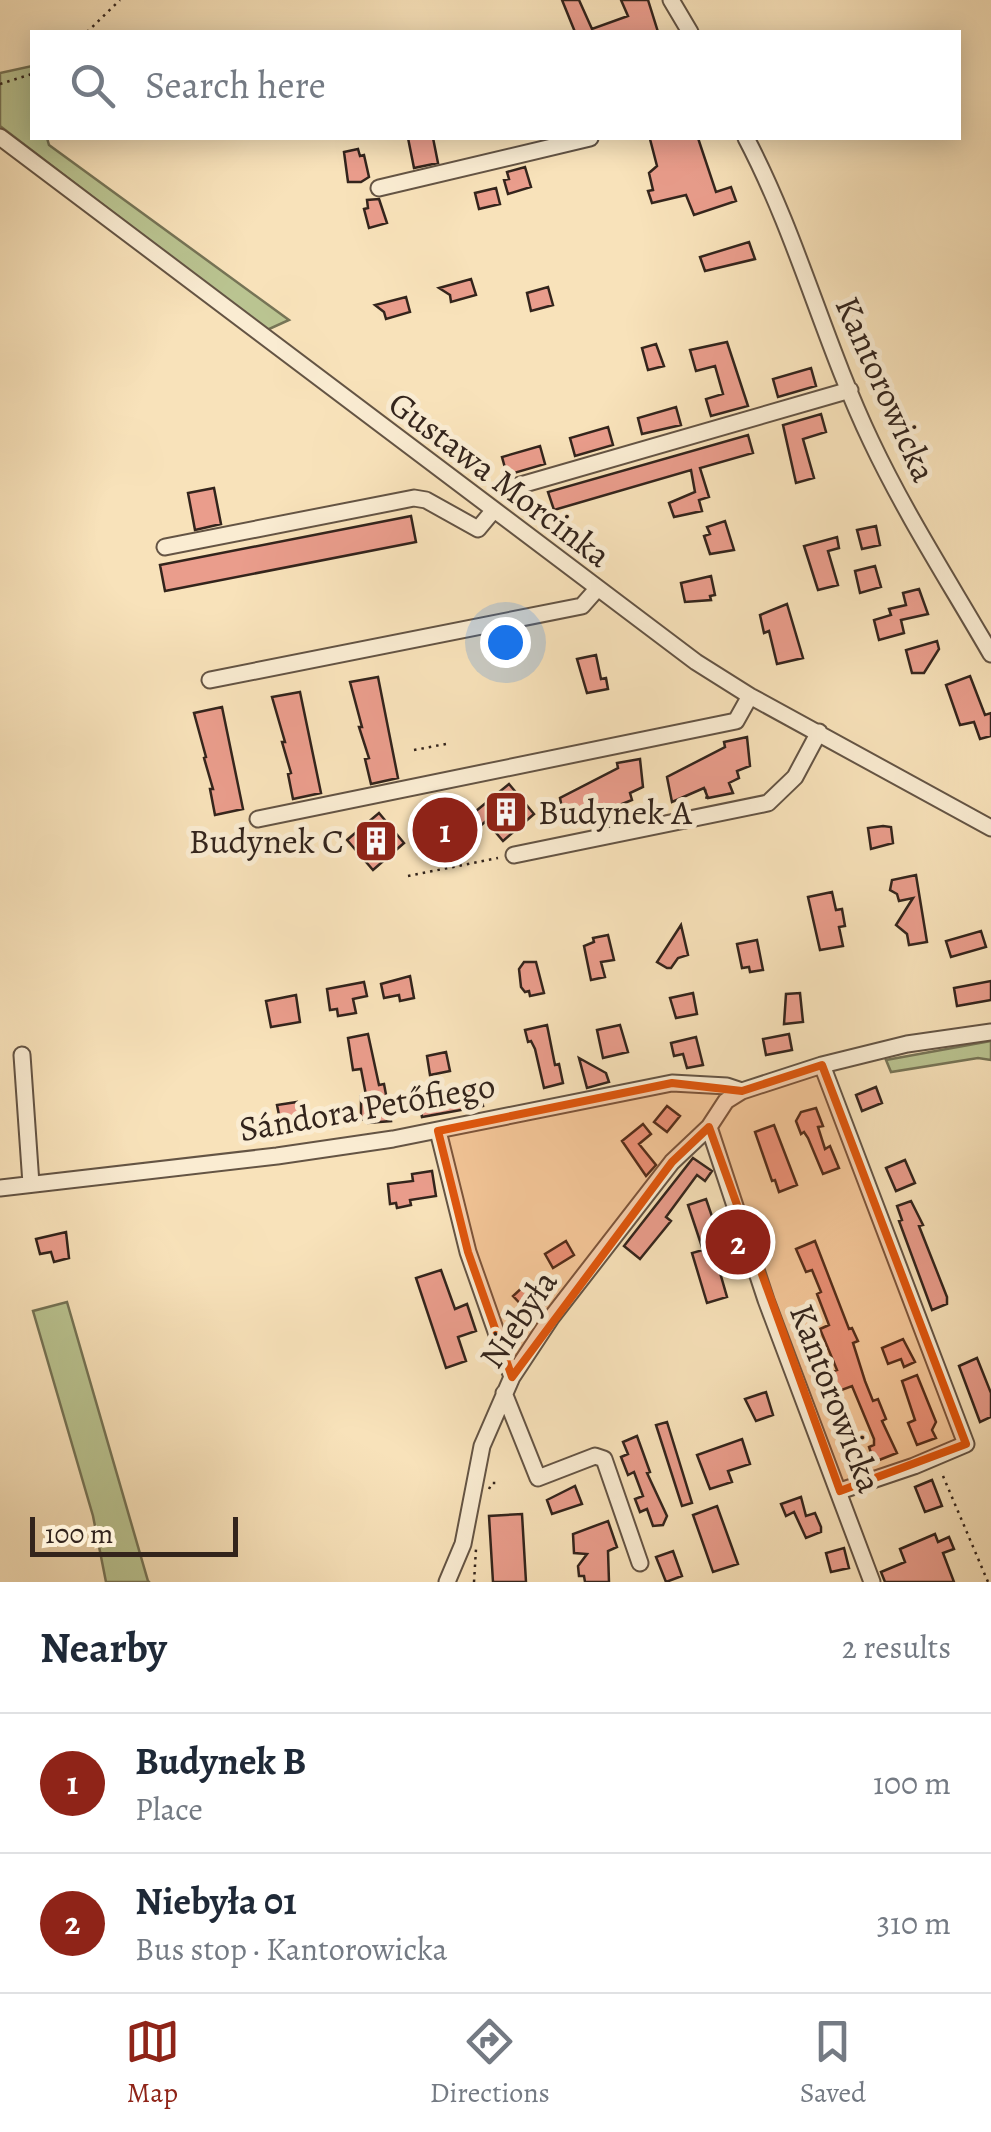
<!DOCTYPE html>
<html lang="en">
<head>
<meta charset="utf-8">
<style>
	body { margin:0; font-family:Alegreya,serif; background:#f2f2f3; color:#1f2937 }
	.scale { position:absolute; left:30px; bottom:25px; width:208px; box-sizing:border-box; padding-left:10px; border:5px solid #33241c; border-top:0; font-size:28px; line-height:35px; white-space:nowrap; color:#33241c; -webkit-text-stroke:8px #faecd2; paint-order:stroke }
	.you { position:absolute; left:505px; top:642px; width:35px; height:35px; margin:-25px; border:8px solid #fff; border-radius:50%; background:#1a73e8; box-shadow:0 0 0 15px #1a73e833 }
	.badge { display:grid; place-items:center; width:65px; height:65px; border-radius:50%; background:#8f2418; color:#fff; font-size:32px; font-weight:700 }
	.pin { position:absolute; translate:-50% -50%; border:5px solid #fff; box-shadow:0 2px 10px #0006 }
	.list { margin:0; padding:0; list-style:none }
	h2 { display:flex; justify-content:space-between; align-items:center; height:130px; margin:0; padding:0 40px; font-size:42px }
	h2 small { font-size:32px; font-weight:400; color:#747a83 }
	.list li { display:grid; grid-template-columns:65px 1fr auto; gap:30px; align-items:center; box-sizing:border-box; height:140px; padding:0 40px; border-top:2px solid #e0e1e3 }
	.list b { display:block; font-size:38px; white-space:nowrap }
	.list p { margin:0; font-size:32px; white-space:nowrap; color:#747a83 }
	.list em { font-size:32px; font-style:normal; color:#747a83 }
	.icon { flex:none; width:55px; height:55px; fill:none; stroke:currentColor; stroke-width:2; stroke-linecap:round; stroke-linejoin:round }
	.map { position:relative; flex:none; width:991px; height:1582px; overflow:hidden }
	.search { position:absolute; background:#fff; box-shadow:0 5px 25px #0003; left:30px; right:30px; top:30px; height:110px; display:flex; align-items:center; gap:25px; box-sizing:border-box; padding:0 35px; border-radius:0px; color:#747a83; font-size:38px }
	.sheet { height:410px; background:#fff }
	nav { display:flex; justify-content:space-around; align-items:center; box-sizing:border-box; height:140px; border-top:2px solid #e0e1e3; background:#fff; font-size:28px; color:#747a83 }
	nav a { display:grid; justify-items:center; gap:5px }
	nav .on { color:#8f2418 }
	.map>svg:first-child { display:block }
</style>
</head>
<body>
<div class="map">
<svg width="991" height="1582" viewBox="0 0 991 1582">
	<rect width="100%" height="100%" fill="#f8e2ba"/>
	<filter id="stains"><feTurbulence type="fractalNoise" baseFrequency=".002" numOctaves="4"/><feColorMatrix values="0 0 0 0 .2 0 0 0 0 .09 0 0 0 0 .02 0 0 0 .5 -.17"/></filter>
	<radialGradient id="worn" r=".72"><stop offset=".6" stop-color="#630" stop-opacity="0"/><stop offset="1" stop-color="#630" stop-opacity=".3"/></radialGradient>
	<path fill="#bac491" stroke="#767456" stroke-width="2.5" d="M32,66V138H47L49,145L289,320L267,330L0,126V73Z
		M991,1041V1060L978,1058L891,1072L886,1060Z
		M67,1302L148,1581L149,1582H106L93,1516L33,1311Z"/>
	<path fill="#ea9d8c" stroke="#33241c" stroke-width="2.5" d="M562,0H579L592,29L628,16L621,0H648L658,32H575Z
		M408,138H433L438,163L414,168Z
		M658,138H698L716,192L731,187L736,201L694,215L686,195L652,203L648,191L653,190L649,173L657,166L650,139Z
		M358,149L360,156L364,155L369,177L361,182H348L344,152Z
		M525,167L531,187L508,194L504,180L509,179L507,172Z
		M496,188L500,204L479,209L475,193Z
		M379,199L387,223L369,228L364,209L368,208L367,200Z
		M749,242L755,259L705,271L700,257Z
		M471,279L476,295L451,302L450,295L439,288Z
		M548,287L553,305L531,311L527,293Z
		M406,297L410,312L386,319L384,312L375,305Z
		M727,342L748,406L711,416L706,399L723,394L715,366L696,371L690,350Z
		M656,344L664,366L648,370L642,348Z
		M811,368L816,386L778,397L773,379Z
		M676,407L681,425L642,434L638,418Z
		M821,414L826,432L803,439L814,478L796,483L783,425Z
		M608,427L613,445L575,456L570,438Z
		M748,435L753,453L700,468L709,497L699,500L702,511L674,517L669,503L695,492L691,470L554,510L548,492Z
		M540,446L545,464L507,475L502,457Z
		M214,488L221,524L195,530L188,493Z
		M411,516L416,542L165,591L160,565Z
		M725,521L734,550L710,554L704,536L710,534L707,527Z
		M876,526L880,545L862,549L857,530Z
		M837,537L839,548L828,551L838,585L818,590L804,546Z
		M875,566L881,587L860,593L855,571Z
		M711,576L715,595L710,596L711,600L685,602L681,583Z
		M919,589L928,614L901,620L904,633L879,640L874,620L891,615L889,609L906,605L903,593Z
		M787,604L803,658L777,664L769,631L764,633L760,615Z
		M937,641L939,649L924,673H912L906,650Z
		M596,655L601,679L606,678L608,689L587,693L577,659Z
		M970,676L985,715L991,713V736L980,739L974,722L960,725L946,685Z
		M378,677L398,778L371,784L365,759L369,758L359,727H362L350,682Z
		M300,692L321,793L293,799L288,774L291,773L282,742H285L272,697Z
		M222,707L243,809L215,815L210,789H213L204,758L206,757L194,713Z
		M747,737L750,766L737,771L739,778L729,783L733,793L708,798L704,788L672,802L667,777L725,747L724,742Z
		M640,759L643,787L630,793L632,800L622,804L626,814L601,819L597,810L565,823L560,798L618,768L617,763Z
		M509,784L534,814L503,841L486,821L443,858L417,828L449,801L465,820Z
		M379,813L404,843L373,870L347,840Z
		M883,826L891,827L893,843L871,849L868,828Z
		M916,875L927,942L909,945L907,934L896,925L913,898L899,901L897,894L890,890L892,880Z
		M832,892L836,910L842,909L845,926L839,927L843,946L820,950L808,897Z
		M681,925L688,955L678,958L671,968H667L657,962Z
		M981,931L986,947L951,957L946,941Z
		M608,935L614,960L601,962L605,977L591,980L584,946L594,942L593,938Z
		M757,940L763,970L750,972L749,967L742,968L737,944Z
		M524,962H536L544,993L530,996L529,991L525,992L521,987L519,969Z
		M410,976L414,998L400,1001L399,995L384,998L381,984Z
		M991,981V1000L957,1006L954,988Z
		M364,982L367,996L353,999L356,1013L338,1016L337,1009L330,1010L327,989Z
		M693,993L697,1014L676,1018L670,998Z
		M800,993L803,1022L784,1024L786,994Z
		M296,995L300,1022L271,1027L266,1001Z
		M547,1025L555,1065L559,1064L563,1083L544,1088L535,1049L531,1041L528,1042L525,1030Z
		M620,1025L628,1052L603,1058L597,1030Z
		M368,1034L379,1085L384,1084L391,1121L368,1123L367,1118L361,1120V1096L366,1095L361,1069L353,1070L348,1038Z
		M789,1034L792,1050L766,1055L763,1039Z
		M696,1037L703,1065L687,1068L683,1054L674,1056L671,1043Z
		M446,1052L450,1071L430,1075L427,1056Z
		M579,1058L606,1073L609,1082L587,1088Z
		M479,1085L483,1106L422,1117L418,1099L423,1095Z
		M876,1087L882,1103L862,1111L856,1095Z
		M297,1102L302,1132L283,1135L277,1105Z
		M667,1106L680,1116L667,1132L654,1122Z
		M816,1108L823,1126L818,1127L825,1149L830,1146L839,1168L823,1174L808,1138L804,1132L801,1134L796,1121L801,1112Z
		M643,1124L651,1134L639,1144L656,1165L646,1176L622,1141Z
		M774,1125L797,1185L779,1192L775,1180L772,1181L755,1132Z
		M693,1158L712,1171L705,1181L697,1175L666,1217L671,1221L640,1259L624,1246Z
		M905,1160L915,1183L896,1191L886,1168Z
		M432,1171L436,1196L410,1200L411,1205L397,1208L396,1203L390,1204L388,1184L413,1181L412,1174Z
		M706,1199L716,1228L708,1231L727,1297L707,1303L692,1253L703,1250L688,1205Z
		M911,1201L923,1225L919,1226L947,1297V1304L932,1310L899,1221L902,1220L897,1206Z
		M66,1232L69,1258L54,1262L51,1252L40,1254L36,1239Z
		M566,1241L574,1255L553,1268L545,1254Z
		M815,1241L849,1329L852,1328L858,1341L853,1343L865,1381L873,1401L878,1399L886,1419L882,1421L897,1453L874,1462L869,1447L874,1445V1439L852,1386L839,1391L831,1372L837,1370L820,1329L829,1325L817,1294L821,1292L812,1270L806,1272L796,1249Z
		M441,1270L455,1309L467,1304L476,1331L458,1337L466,1361L446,1368L416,1278Z
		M526,1284L545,1304L532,1316L513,1296Z
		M903,1339L915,1362L904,1367L901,1359L888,1364L882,1348Z
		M977,1358L991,1393V1417L980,1422L959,1366Z
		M917,1375L936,1422L932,1430L936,1438L917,1445L908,1423L915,1420L902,1381Z
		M766,1392L773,1415L756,1421L745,1399Z
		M667,1422L692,1503L682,1506L656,1425Z
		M637,1436L650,1472L647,1473L667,1516L663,1525L653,1526L647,1509L640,1512L635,1499L643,1496L634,1472L628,1475L621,1457L628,1454L623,1442Z
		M742,1439L750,1464L728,1471L732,1482L710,1489L697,1455Z
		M932,1480L942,1506L925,1512L915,1487Z
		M575,1486L582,1504L552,1514L547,1500Z
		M801,1497L806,1516L815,1513L821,1527V1532L806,1538L794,1512L786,1516L781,1504Z
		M717,1506L738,1564L713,1572L693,1515Z
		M522,1514L526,1582H493L489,1516Z
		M608,1521L617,1547L608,1551L609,1582H585L584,1576H579L578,1566L587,1554L574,1553L573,1534Z
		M935,1534L938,1542L949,1537L954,1549L943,1553L954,1582H885L881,1572L905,1562L900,1549Z
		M844,1548L849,1568L831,1572L826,1553Z
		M673,1551L682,1576L666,1582L656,1557Z"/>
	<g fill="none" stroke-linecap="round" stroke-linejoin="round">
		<g stroke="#645444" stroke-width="19">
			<path id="minor" d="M671,0L690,32
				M0,137L696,662L750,696L991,828
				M746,138C797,235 824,342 871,441C906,515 950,583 991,654
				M379,188L590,138
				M514,487L850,390
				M165,547L414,498L426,500L478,529L493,511
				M210,680L582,606L597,589
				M258,819L736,721L750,696
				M514,855L768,803L795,777L819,732
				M22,1055L31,1184
				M822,1065L966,1444L914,1466L840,1491
				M709,1127L766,1300L872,1582
				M438,1131L468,1252L512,1377
				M0,1188L277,1156L393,1139L672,1083L727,1086L742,1091
				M504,1393L538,1478L595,1456L604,1459L640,1563
				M447,1582L463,1544L482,1446L512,1377L551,1318L672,1162L709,1127L726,1101L742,1091L822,1065L907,1044L991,1032"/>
		</g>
		<path stroke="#33241c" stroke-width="2.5" stroke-dasharray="2.5 5" stroke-linecap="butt" d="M87,32L120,0
			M0,84L32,74
			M414,750L446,744
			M705,789L707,801
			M597,811L595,812L599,822
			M408,876L498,858
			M943,1476L988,1582
			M489,1489L492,1483H499
			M474,1582L476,1549"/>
		<use href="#minor" stroke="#faecd2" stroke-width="15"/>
	</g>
	<path fill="#df560d" fill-opacity="0.2" stroke="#df560d" stroke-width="8" stroke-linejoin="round" d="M822,1065L966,1444L840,1491L709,1127L672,1162L512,1377L468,1252L438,1131L672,1083L742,1091Z"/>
	<defs>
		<g id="building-square" transform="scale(2.25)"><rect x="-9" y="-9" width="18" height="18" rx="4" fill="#8f2418" stroke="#faecd2"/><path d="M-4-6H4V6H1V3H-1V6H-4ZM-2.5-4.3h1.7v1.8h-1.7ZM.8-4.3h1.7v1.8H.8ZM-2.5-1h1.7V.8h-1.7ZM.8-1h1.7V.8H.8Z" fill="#fff"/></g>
	</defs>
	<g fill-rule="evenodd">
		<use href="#building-square" x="506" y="812"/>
		<use href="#building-square" x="376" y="841"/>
	</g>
	<g text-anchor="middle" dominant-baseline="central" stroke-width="10" stroke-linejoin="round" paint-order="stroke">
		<g font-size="35" fill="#33241c" stroke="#faecd2">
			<text transform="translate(886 389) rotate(66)">Kantorowicka</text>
			<text transform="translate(500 479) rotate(37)">Gustawa Morcinka</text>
			<text transform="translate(367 1107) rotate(-10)">Sándora Petőfiego</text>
			<text transform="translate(518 1319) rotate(-56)">Niebyła</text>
			<text transform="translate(836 1398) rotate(69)">Kantorowicka</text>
		</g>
		<g font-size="35" fill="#33241c" stroke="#faecd2" text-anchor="start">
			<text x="538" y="812">Budynek A</text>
			<text x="344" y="841" text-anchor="end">Budynek C</text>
		</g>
	</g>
	<rect width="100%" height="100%" filter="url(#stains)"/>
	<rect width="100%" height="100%" fill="url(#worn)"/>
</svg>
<div class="scale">100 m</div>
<div class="you"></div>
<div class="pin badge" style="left:445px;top:830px">1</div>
<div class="pin badge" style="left:738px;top:1242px">2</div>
<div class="search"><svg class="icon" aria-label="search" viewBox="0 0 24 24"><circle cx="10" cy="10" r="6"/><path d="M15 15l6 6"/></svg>Search here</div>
</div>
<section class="sheet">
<h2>Nearby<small>2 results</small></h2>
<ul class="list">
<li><span class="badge">1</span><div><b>Budynek B</b><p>Place</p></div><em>100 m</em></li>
<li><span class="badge">2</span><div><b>Niebyła 01</b><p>Bus stop · Kantorowicka</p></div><em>310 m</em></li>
</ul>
</section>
<nav>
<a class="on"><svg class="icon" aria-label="map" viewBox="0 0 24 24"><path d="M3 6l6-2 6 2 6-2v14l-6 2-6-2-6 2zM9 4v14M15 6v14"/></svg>Map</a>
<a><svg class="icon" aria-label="directions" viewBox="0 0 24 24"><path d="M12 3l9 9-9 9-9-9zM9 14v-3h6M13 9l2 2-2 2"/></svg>Directions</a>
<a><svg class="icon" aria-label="saved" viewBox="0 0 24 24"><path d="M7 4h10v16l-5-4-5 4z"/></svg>Saved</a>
</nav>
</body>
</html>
